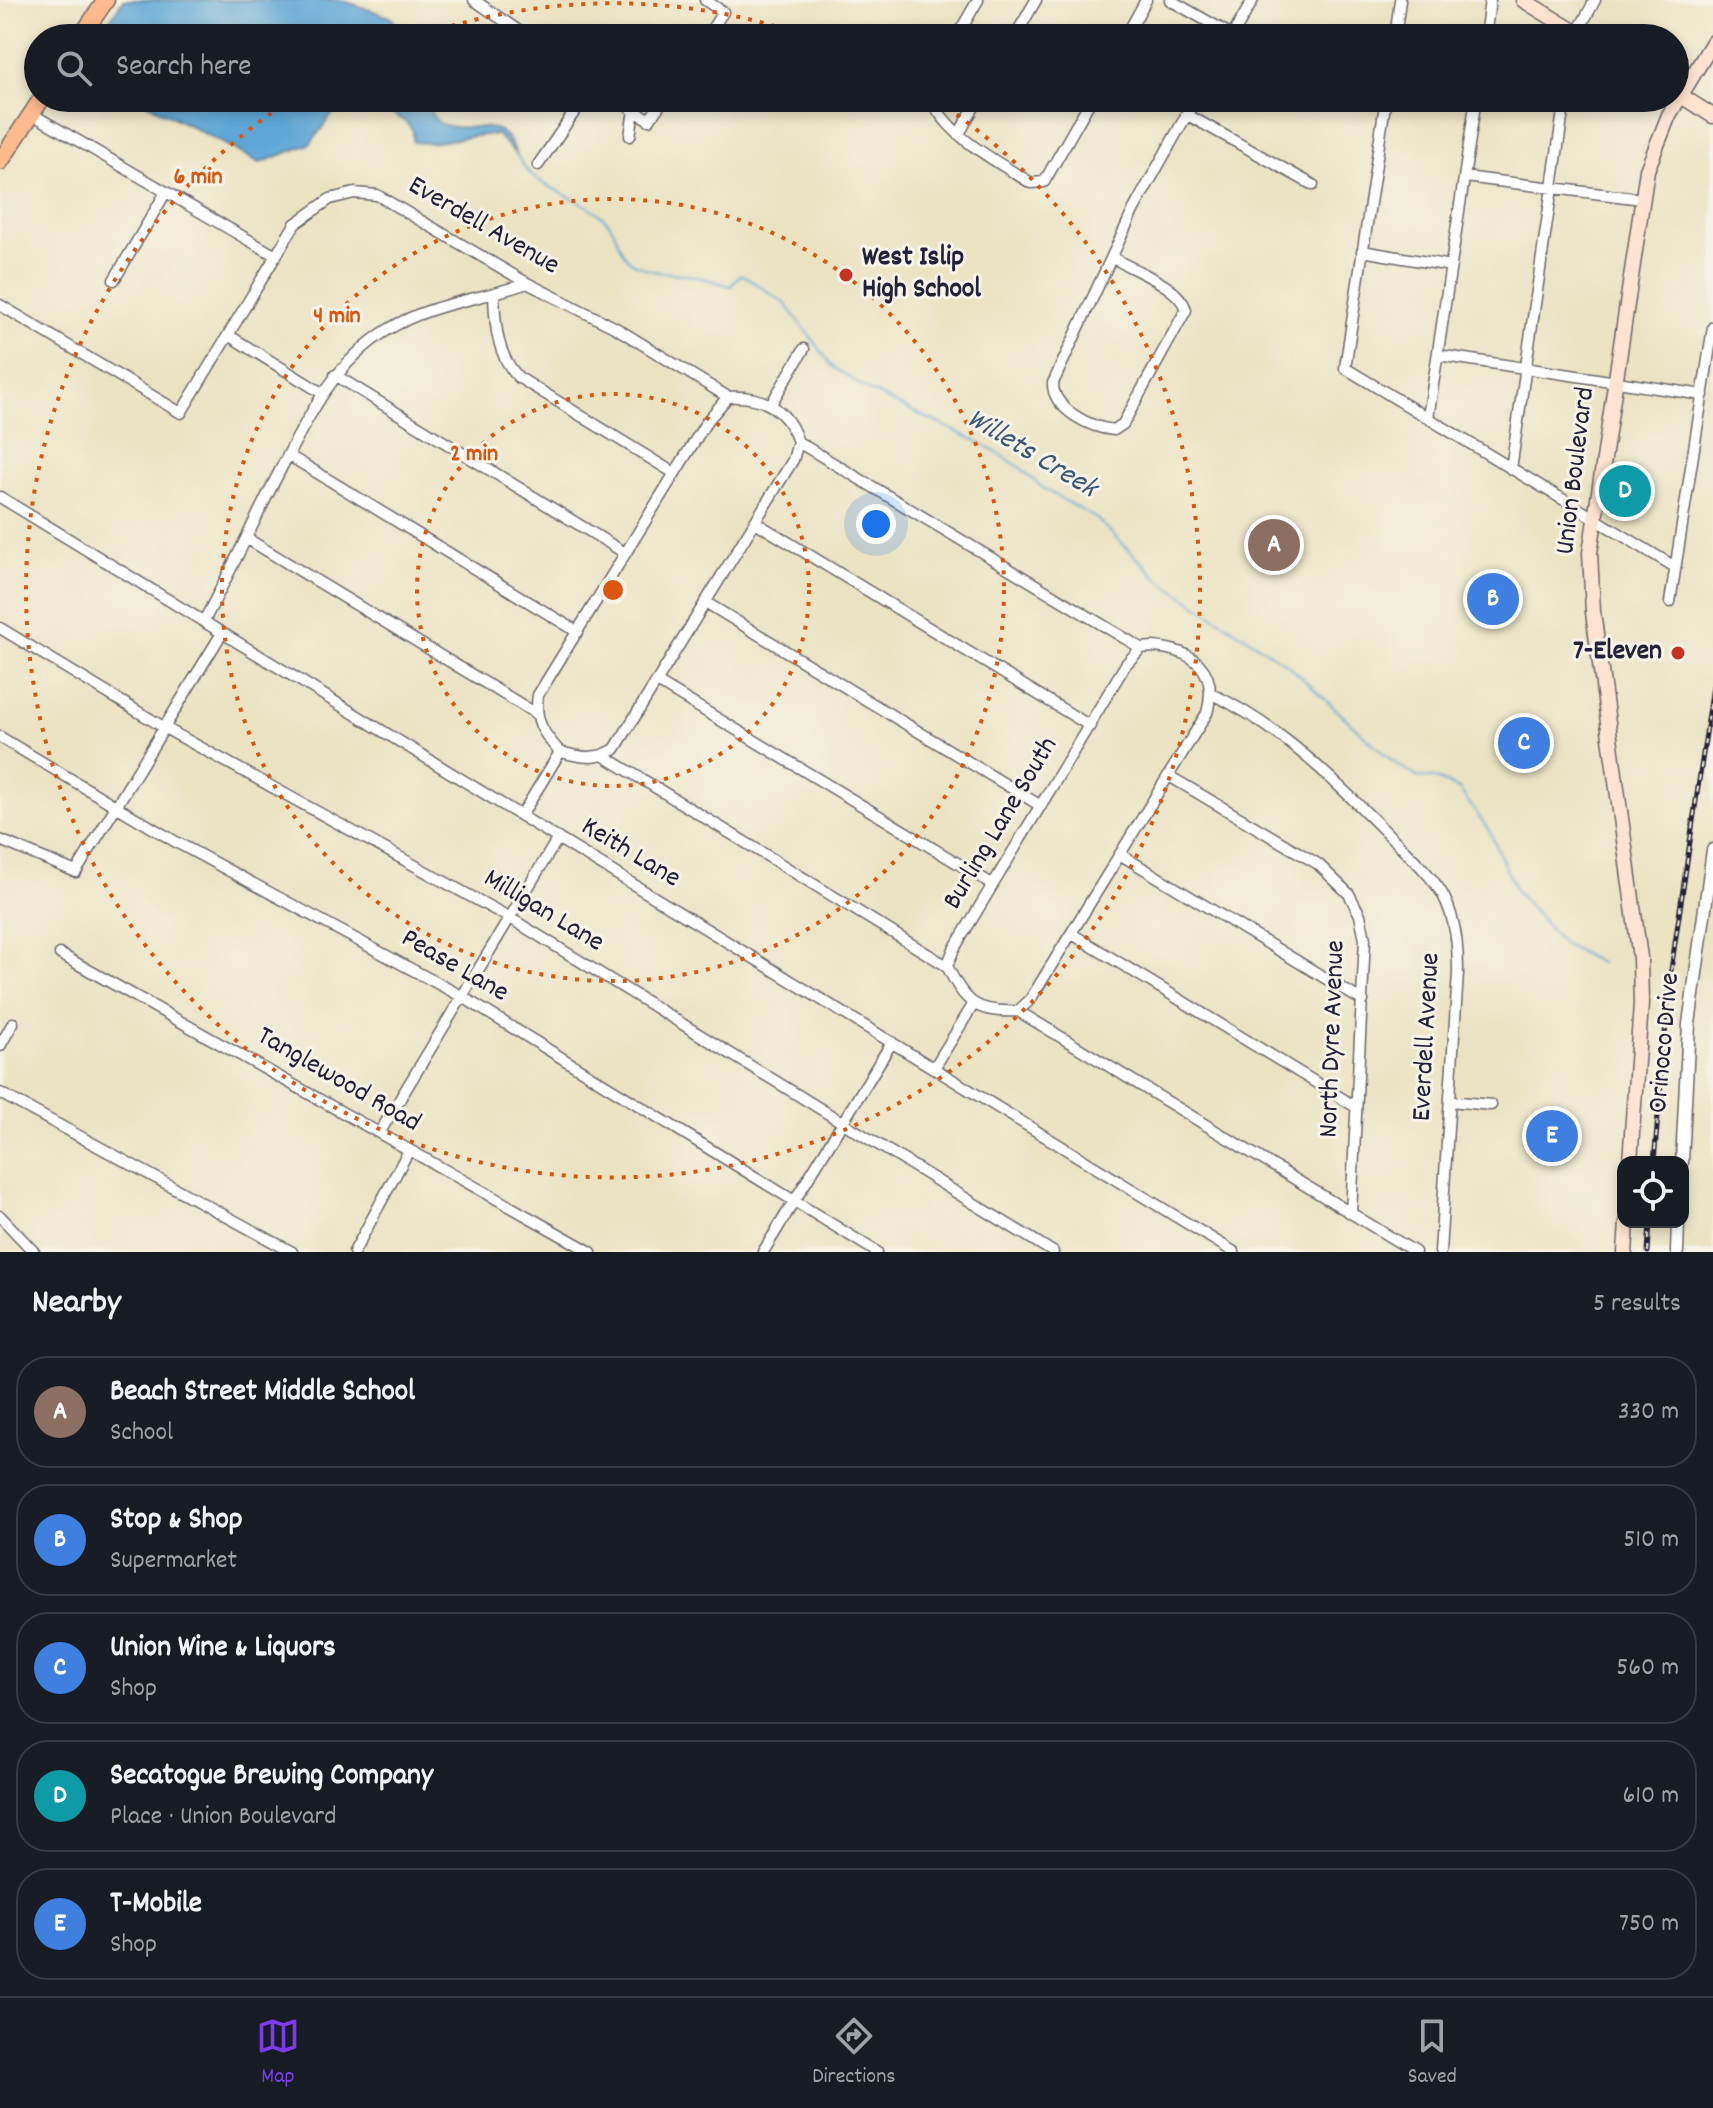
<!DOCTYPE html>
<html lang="en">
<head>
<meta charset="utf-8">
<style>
	body { margin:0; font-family:Dekko,sans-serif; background:#20242c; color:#f1f3f6 }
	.controls { position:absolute; right:24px; bottom:24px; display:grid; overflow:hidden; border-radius:16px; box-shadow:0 4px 12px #0003 }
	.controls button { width:72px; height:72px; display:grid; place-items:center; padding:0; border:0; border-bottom:2px solid #363941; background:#171b24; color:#f1f3f6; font:40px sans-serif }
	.you { position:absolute; left:876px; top:524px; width:28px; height:28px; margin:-20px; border:6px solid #fff; border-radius:50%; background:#1a73e8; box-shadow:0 0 0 12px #1a73e833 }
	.badge { display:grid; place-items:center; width:52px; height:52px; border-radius:50%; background:#7c3aed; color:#fff; font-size:26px; font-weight:700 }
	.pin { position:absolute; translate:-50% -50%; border:4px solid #fff; box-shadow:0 2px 8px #0006 }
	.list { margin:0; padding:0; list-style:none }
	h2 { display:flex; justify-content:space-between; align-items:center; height:104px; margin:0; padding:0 32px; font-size:34px }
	h2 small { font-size:26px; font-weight:400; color:#9ea1a6 }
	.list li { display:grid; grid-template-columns:52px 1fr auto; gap:24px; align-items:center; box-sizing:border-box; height:112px; margin:0 16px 16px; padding:0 16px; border:2px solid #363941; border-radius:32px }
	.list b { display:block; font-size:30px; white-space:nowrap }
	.list p { margin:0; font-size:26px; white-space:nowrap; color:#9ea1a6 }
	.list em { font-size:26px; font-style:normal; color:#9ea1a6 }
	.icon { flex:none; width:44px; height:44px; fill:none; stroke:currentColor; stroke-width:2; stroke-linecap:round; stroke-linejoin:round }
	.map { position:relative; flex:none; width:1713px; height:1252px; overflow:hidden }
	.search { position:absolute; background:#171b24; box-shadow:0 4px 12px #0003; left:24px; right:24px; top:24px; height:88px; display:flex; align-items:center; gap:20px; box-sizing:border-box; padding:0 28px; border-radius:44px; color:#9ea1a6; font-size:30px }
	.sheet { height:744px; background:#171b24 }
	nav { display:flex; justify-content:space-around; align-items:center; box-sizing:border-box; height:112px; border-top:2px solid #363941; background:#171b24; font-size:22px; color:#9ea1a6 }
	nav a { display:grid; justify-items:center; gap:4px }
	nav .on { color:#7c3aed }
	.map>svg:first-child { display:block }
</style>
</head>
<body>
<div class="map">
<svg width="1713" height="1252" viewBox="0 0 1713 1252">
	<rect width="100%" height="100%" fill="#f7f3e8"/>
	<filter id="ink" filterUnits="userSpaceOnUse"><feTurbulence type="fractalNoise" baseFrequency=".0125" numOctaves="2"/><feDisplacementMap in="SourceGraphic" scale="16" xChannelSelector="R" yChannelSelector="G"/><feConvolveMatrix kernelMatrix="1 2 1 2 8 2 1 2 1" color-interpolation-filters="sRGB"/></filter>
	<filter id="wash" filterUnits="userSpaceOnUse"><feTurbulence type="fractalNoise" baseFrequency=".006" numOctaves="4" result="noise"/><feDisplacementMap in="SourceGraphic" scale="32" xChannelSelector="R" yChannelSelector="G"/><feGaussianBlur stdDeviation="1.8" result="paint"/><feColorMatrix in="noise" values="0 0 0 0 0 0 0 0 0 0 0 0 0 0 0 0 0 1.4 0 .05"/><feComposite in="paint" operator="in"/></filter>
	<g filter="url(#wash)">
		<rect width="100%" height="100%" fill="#ece3c3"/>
		<path fill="#5da6d5" stroke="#406488" stroke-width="2" d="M123,0H341L391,17L395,23L393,31L401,38H98Z
			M137,98H356L334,112L310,144L260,163Z
			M367,98H429C429,143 476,120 497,130C508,135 512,145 517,155L497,135C468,133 441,146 413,142V131L406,122Z"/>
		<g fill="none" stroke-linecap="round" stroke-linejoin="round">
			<path stroke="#5da6d5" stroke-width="2" d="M517,155C533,191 578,193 605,219C620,232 615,252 635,264C653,274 668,272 688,275C702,277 717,282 731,286L740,275L745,276L786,304L833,367L871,392L983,444L1018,466L1044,489L1097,519L1161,581L1288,665L1392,761L1417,777L1434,778L1459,789L1490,832L1516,891L1562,943L1600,963"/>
		</g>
	</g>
	<g filter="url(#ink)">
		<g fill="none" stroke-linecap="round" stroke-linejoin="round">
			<g stroke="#69666b" stroke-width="13">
				<path id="minor" d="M474,0L529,38
					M705,0L723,12L706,38
					M1170,0L1237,38
					M1575,37L1595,0
					M956,38L978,0
					M1014,38L1036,0
					M1125,38L1146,0
					M1231,38L1253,0
					M1395,38L1400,0
					M1485,38L1490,0
					M616,98L649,120L665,98
					M931,98C948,137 996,161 1031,183L1044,182L1092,98
					M1386,98L1345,368L1675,567
					M32,114L276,256
					M1186,114L1313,185
					M959,134L979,98
					M630,136L634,110
					M538,165L584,98
					M1465,177L1642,199
					M1362,251L1451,266
					M1113,258C1135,271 1180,286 1186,310L1123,424L1114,430C1091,428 1052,409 1053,383L1134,209L1196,98
					M114,280L166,192
					M494,295C495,326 497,355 518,377L674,473
					M0,305L181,413L295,224L330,199L354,193L377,195L527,283L616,328L728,397C762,395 787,408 798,442L793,460L615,749C597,761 580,757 560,752
					M228,335L322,393
					M1438,355L1703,395
					M335,375L625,553
					M771,404L804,349
					M1428,418L1476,98
					M798,442L1141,648
					M288,455L578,632
					M1511,469L1565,98
					M0,497L1234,1252
					M755,522L1090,726
					M246,538L535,713
					M705,602L1041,806
					M1670,602L1713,327
					M204,621C228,576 250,530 273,484C304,425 330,365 389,329C431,303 481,300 527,283
					M0,628L165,728L510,918L1053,1252
					M1153,647C1193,650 1219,669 1207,713L1030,1000L1018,1011C976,1013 965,1003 947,966L954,949L1126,664L1141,648Z
					M657,682L992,884
					M1212,694C1283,728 1335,781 1390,836C1408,854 1430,873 1443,895C1456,920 1458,946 1458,973L1440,1252
					M0,737L176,842L461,996L877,1252
					M560,752C543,734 534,720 538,695L707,421L728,397
					M604,756L947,966
					M1169,776L1318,864L1349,894L1360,915L1365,939L1351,1213
					M521,816L560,752
					M0,840L76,872L222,633
					M1121,855L1363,1001
					M1072,934L1356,1107
					M60,954L591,1252
					M1018,1011L1415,1252
					M0,1046L13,1023
					M934,1068L973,1005
					M0,1093L292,1252
					M1450,1101L1491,1105
					M380,1132L558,838
					M0,1216L34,1252
					M354,1252L409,1150
					M763,1252L892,1042"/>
			</g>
			<g stroke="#69666b" stroke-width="15">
				<path id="tertiary" d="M1682,1162L1689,1024L1713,850
					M1677,1252L1678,1222"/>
			</g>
			<g stroke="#69666b" stroke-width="17">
				<path id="secondary" d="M1523,0L1585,38
					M1675,92L1713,116
					M1630,1162L1641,1004L1640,958L1593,612L1590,553L1647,170L1669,115L1713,42
					M1625,1252L1627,1222"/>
			</g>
			<g stroke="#69666b" stroke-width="19">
				<path id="primary" d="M80,38L106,0
					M0,162L42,98"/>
			</g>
			<use href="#minor" stroke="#fff" stroke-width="10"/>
			<use href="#tertiary" stroke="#fff" stroke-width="12"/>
			<use href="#secondary" stroke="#fee3d1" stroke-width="14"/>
			<use href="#primary" stroke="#fcba8d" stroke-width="16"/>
			<g stroke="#22223b" stroke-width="5">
				<path id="rail" d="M1654,1162L1670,977L1713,686
					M1648,1252L1650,1222"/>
			</g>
			<use href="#rail" stroke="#f7f3e8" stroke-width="2" stroke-dasharray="6" stroke-linecap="butt"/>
		</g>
	</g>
	<g fill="none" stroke="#de560e" stroke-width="4" stroke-dasharray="4 8">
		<circle cx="613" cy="590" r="196"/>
		<circle cx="613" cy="590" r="391"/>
		<path d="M417 37A587 587 0 0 1 809 37M937 101A587 587 0 1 1 289 101"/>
	</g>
	<g fill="#c8321e" stroke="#f7f3e8" stroke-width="3">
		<circle cx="846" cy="275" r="8"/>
		<circle cx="1678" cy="653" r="8"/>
	</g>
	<g text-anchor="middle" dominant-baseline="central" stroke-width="6" stroke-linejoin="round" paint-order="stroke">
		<g font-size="28" fill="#22223b" stroke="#f7f3e8">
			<text transform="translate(483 227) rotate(30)">Everdell Avenue</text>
			<text transform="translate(1577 471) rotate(-83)">Union Boulevard</text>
			<text transform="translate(1002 824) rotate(-59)">Burling Lane South</text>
			<text transform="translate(630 854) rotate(31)">Keith Lane</text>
			<text transform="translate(543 912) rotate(31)">Milligan Lane</text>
			<text transform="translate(454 967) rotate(30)">Pease Lane</text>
			<text transform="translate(1428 1037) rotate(-87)">Everdell Avenue</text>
			<text transform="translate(1334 1039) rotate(-88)">North Dyre Avenue</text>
			<text transform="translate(1666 1043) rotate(-85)">Orinoco Drive</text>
			<text transform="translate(338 1081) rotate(30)">Tanglewood Road</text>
		</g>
		<g font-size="28" font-weight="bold" fill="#22223b" stroke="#f7f3e8" text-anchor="start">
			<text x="862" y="259">West Islip<tspan x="862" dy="32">High School</tspan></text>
			<text x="1662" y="653" text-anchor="end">7-Eleven</text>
		</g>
		<g font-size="30" font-style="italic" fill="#3a5779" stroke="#f7f3e8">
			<text transform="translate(1031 455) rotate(31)">Willets Creek</text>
		</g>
	</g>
	<circle cx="613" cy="590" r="12" fill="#de560e" stroke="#f7f3e8" stroke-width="4"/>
	<g font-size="24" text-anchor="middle" font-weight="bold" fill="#de560e" stroke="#f7f3e8" stroke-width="6" stroke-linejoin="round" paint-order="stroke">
		<text x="198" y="183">6 min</text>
		<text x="337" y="322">4 min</text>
		<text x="474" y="460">2 min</text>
	</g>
</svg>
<div class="controls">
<button><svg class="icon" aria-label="locate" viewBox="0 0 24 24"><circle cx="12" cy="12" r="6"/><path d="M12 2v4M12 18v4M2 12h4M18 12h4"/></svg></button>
</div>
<div class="you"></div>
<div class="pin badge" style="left:1274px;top:545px;background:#8d6e63">A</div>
<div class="pin badge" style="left:1493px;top:599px;background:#3f7fe0">B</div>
<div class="pin badge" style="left:1524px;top:743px;background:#3f7fe0">C</div>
<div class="pin badge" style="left:1625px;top:491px;background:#0f9aa8">D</div>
<div class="pin badge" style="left:1552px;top:1136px;background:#3f7fe0">E</div>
<div class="search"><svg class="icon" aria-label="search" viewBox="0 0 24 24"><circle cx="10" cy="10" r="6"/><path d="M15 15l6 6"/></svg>Search here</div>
</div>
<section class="sheet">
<h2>Nearby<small>5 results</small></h2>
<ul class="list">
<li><span class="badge" style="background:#8d6e63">A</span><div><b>Beach Street Middle School</b><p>School</p></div><em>330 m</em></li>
<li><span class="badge" style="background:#3f7fe0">B</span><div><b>Stop &amp; Shop</b><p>Supermarket</p></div><em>510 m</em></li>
<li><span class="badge" style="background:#3f7fe0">C</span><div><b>Union Wine &amp; Liquors</b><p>Shop</p></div><em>560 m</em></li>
<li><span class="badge" style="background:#0f9aa8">D</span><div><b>Secatogue Brewing Company</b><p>Place · Union Boulevard</p></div><em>610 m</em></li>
<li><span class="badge" style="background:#3f7fe0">E</span><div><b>T-Mobile</b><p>Shop</p></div><em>750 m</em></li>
</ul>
</section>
<nav>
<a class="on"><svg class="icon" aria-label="map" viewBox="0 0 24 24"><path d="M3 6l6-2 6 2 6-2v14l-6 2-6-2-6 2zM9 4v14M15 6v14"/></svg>Map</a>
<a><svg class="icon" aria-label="directions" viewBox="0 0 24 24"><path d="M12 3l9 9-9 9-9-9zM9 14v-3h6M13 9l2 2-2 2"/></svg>Directions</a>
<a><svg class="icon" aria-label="saved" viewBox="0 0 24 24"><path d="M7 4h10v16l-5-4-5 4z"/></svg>Saved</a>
</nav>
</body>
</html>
